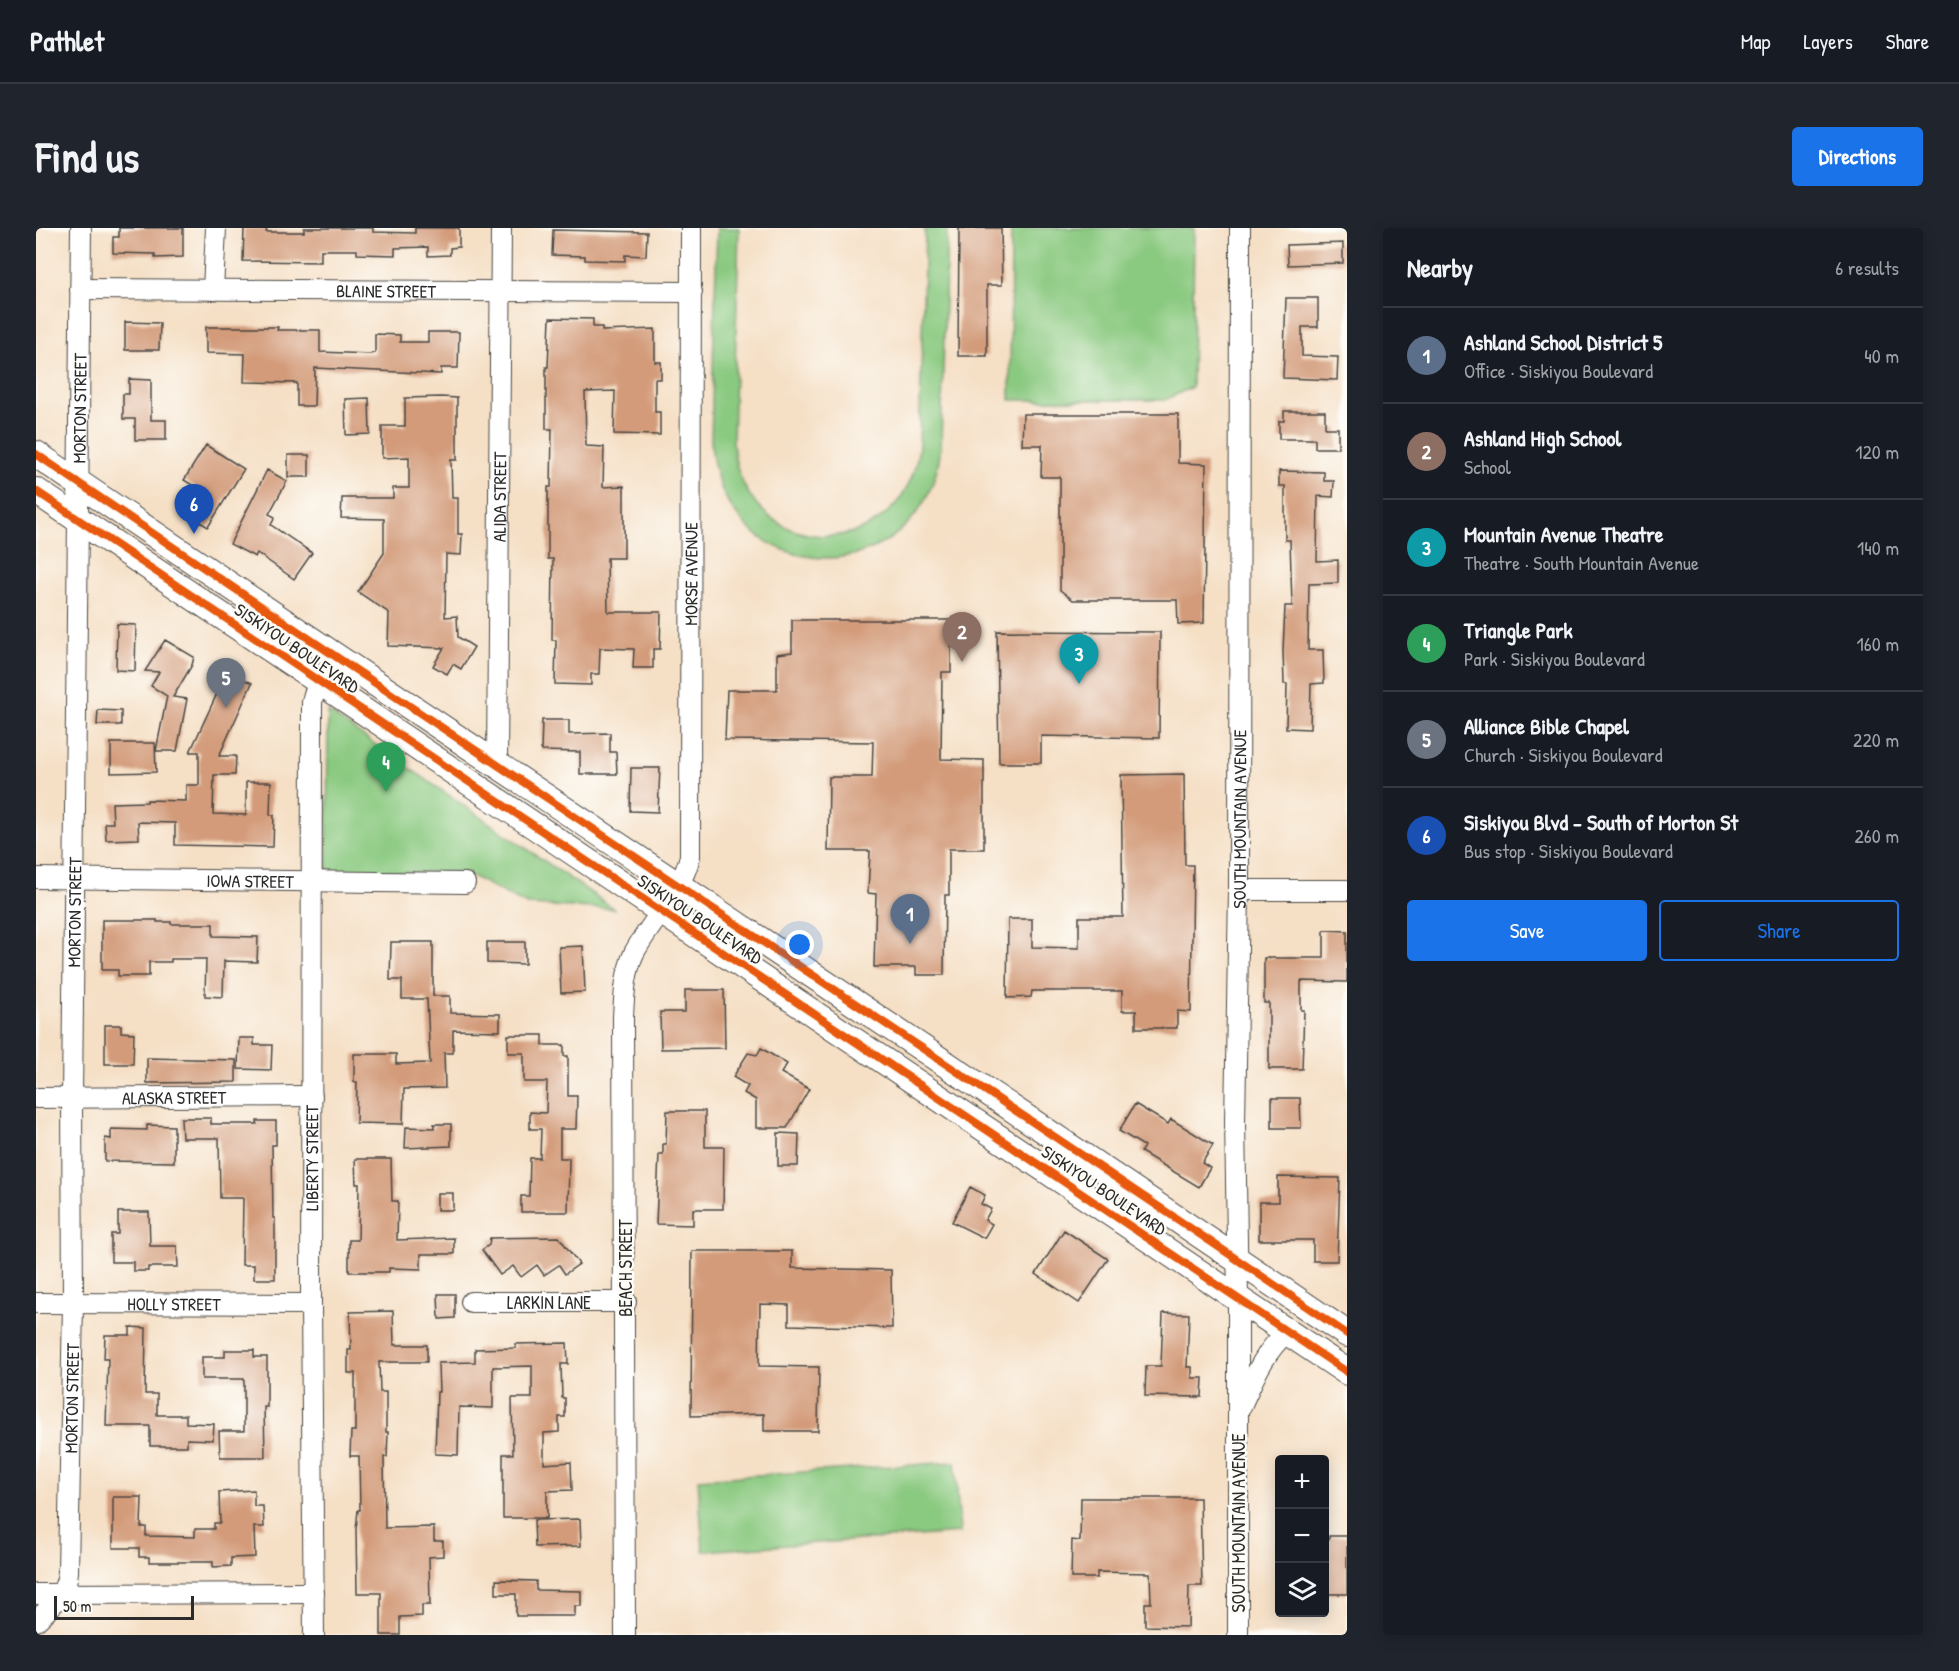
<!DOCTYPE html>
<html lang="en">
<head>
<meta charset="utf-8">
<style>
	body { margin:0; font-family:"Patrick Hand",sans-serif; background:#20242c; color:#f1f3f6 }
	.controls { position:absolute; right:18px; bottom:18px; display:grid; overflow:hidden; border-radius:6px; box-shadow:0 3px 15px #0003 }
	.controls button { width:54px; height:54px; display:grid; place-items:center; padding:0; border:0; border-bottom:2px solid #363941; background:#171b24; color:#f1f3f6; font:30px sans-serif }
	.scale { position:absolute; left:18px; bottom:15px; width:140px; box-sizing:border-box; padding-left:6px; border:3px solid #2b2b2b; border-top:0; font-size:16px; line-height:21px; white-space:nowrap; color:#2b2b2b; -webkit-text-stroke:4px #fdfcf7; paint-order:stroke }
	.you { position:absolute; left:764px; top:717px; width:21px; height:21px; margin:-15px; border:4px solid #fff; border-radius:50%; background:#1a73e8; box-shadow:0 0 0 9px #1a73e833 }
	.badge { display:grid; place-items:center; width:39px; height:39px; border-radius:50%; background:#1a73e8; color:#fff; font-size:20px; font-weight:700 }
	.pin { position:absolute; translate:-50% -50px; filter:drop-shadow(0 2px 3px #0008) }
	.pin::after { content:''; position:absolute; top:32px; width:21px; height:18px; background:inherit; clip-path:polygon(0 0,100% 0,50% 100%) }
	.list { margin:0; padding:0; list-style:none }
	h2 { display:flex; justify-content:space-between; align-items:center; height:78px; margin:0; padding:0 24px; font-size:26px }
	h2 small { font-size:20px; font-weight:400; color:#9ea1a6 }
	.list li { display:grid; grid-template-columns:39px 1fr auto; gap:18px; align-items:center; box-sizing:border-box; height:96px; padding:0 24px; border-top:2px solid #363941 }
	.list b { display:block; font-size:22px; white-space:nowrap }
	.list p { margin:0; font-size:20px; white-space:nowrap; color:#9ea1a6 }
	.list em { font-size:20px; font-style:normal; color:#9ea1a6 }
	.actions { display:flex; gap:12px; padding:18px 24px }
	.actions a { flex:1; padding:14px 0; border:2px solid #1a73e8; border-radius:6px; text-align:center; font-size:21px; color:#1a73e8 }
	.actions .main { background:#1a73e8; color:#fff }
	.icon { flex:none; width:33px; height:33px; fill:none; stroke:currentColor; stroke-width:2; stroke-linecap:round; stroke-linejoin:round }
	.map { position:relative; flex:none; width:1311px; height:1407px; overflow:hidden; border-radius:6px }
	header { display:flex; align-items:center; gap:36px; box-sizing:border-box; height:84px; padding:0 30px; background:#171b24; border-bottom:2px solid #363941 }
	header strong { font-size:28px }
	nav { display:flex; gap:33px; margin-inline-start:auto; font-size:21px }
	.intro { display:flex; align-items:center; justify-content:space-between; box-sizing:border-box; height:144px; padding:0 36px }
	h1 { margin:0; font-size:42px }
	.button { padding:15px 27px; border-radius:6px; background:#1a73e8; color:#fff; font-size:21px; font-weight:700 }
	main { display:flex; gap:36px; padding:0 36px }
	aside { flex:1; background:#171b24; border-radius:6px; box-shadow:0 3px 15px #0003 }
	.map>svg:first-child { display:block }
</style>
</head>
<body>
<header>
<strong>Pathlet</strong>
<nav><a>Map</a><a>Layers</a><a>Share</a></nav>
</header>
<div class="intro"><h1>Find us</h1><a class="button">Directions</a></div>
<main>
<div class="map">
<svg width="1311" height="1407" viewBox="0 0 1311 1407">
	<rect width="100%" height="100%" fill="#fdfcf7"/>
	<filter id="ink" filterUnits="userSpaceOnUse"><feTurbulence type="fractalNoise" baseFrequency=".0167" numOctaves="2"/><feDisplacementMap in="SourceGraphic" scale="12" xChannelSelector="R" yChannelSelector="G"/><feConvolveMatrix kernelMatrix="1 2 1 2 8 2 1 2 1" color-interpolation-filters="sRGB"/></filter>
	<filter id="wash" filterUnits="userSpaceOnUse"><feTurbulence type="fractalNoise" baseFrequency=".008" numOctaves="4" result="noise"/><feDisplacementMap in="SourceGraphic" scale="24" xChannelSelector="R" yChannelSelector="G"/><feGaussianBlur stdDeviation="1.35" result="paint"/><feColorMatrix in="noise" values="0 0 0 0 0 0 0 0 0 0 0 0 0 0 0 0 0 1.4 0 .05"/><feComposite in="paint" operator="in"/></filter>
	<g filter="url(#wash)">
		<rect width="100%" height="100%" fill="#f5dfc5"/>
		<path fill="#8ac980" stroke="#5a7a56" stroke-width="1.5" d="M681,0H703L697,214C705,336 869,341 883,218L889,0H911L905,219C888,371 684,365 675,213Z
			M975,0H1158L1156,159L1129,172H974Z
			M292,484L578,681L491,677L430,645L291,643Z
			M919,1234L924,1305L667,1323L662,1251Z"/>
		<g id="blocks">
			<path fill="#d39b7a" d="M83,0H147V29L119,30V26L77,25V9H83Z
				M208,0H231L230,4H268V0H337V4L379,5V0H423V19L414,20V27L392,28V19L359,20V27L321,26V22H285V34L207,33Z
				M923,0H965L966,57H951V128H922Z
				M517,2L611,4L610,28L589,27V33L549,32V28L516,27Z
				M1307,15V35L1252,37L1251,17Z
				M1250,70H1282V99H1266V128L1302,129L1301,152L1247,150Z
				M514,90L557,91V99H566V103L619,101V134H625V151H619V184H624V207L578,206L579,163L549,164L550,218L568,219L567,259L588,258V330H571L572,384H625L624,421H617V440H597L598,421L564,420L563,446H555V457L519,456L520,412H516L517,331H512V259H515L516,201H510V139H512Z
				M89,94L124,95L123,122H89Z
				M170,99H242L241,102H284V124L334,126L339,125V106L364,107V114H392V104H423L422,140H405V146L279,140L278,178H261V155L208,154L209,126L170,125Z
				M93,151L115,152V192H130V212H99V191H87V166H93Z
				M405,169L421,170V232H415L416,270H422V306H426L425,327L410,326L409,389L421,388L422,409L438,419L425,441L417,436L411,446L397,438L408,420L352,418L353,385L322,364L348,325V291L305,290L306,270H357V260H373V229L346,230V198H369V170Z
				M333,170L334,206L310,207L309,171Z
				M1248,183H1289V200H1302V220H1279V211H1243V193H1248Z
				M987,186H1142V235L1170,236L1168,395L1142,396L1141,372H1037L1024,362V249H1005L1006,217H986Z
				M170,217L208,241L172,299L146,283L161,260L148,252Z
				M252,227H273V249H252Z
				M231,242L251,253L233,286L239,289L235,297L276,325L258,351L221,325L219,329L194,316Z
				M1243,243L1288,244V253H1298L1297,269L1282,268L1281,333L1302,332V355L1273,356L1272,422H1287L1288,455L1275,456L1274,501L1250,500L1251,456H1248L1247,423L1249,378H1256L1254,312H1249V258H1243Z
				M756,392H915V444H906L905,531L948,532V621H913V667H909L908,747H880V739H838L840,666L832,665L834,623H792L793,549H836L837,514L689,512L691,462H741V426L756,424Z
				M81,396L100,397L99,443L80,442Z
				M961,403L1124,404L1123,510L1005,508V535H963Z
				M129,412L158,429L156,437L137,469L151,471L141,523H120L131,468L115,458L123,444L109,443Z
				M191,444L216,455L183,528H200L199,547H178L177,586L210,587V554H235L234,587H238L237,619L139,617V595L102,594L103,611L70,612L69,595H77L76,575L111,574V572L150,573V557H163V524H154Z
				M62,482L85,483V497H61Z
				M506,492H533V506L574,505V524H580L581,546H544V524L505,523Z
				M75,515H119L120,544L75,545Z
				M595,540H624L622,584L594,583Z
				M1148,546L1149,637H1157L1155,784L1141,783V800H1100V783H1086V763H996L995,769L971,770L972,691H996V719L1043,720V689H1087L1085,547Z
				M66,692H121V694H135V696H177V708L222,709L221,734L188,733L187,769L169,768L170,731H135V734H113V748H82V742H66Z
				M1288,702L1311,703V754L1265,753V782H1268L1266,841H1233V775H1228V730H1288Z
				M355,714H397V768H414V785L464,786V803L417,802V825H408L409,860L368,861L367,896L320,895L321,854H318V826H360V836L394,835L391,771H366V752H354Z
				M451,714H489V736L451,735Z
				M547,718L549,764L525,765L523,719Z
				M649,762H688L689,820L625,821L624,784H649Z
				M69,797H85V804L98,805L97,836H69Z
				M472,807H507V817H528V828H532V868H541L540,901H524V930H533L532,984H485V968H493L494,930H504L505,901H494V884L510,885L511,854H488V825H472Z
				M203,810H218V817H236L235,842L202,841Z
				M725,820L751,836L745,845L773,861L751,900H720V872L708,865L712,858L697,849L712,825L721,827Z
				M111,830L200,832V854L111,855Z
				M1236,870H1264L1265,900H1236Z
				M1099,876L1132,896L1135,891L1177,917L1166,935L1174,940L1163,959L1105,924L1108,918L1083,903Z
				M631,883H669V919H688L687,981H657V997L620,996L623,926H627V916H630Z
				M145,890H175V896H221V893H240V917H236L237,990H239V1051H218V1037H206L207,970H184L183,910H146Z
				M398,896H415V918L369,920L370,899L398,900Z
				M111,897L138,898V934L69,933V910L75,911V901L111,902Z
				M742,905L763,906L762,938H742Z
				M319,931H355L356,973H362L361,1012L418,1010V1026H385V1041L353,1040V1044H313V1012H322L323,956H320Z
				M1242,949L1304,950L1301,1033H1277V1012H1223V974H1242Z
				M934,959L949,967L945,976L955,981L949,992L956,996L948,1010L916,994Z
				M401,965H417V982H401Z
				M82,984H113L114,1018H141L142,1039H112V1043H97V1034H75V1006H82Z
				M1028,1002L1072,1031L1043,1075L1000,1046Z
				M523,1009L543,1036L529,1046L523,1037L508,1047L501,1037L485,1049L477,1038L464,1047L446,1022L453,1017L454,1010Z
				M656,1023H756V1040L855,1042L856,1100L753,1097V1077L724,1076L723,1138L783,1139L782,1203H728V1186L655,1188Z
				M402,1066H419V1090L403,1091Z
				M357,1083L358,1117H391V1134H343L344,1164H350V1204H352L351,1229H348L349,1300L398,1299V1313H407V1328L393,1329L394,1377H386V1388L364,1389V1407H345V1365H321L320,1302L322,1282H324L323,1228H314L315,1203H319V1145H312V1122H315L314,1084Z
				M1127,1085L1153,1086L1151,1139H1156V1150H1167L1166,1169L1109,1168L1110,1138H1125Z
				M94,1099L110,1100L109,1166H121V1187H150V1195L178,1196L177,1212L151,1211V1218H114V1198H70L72,1131H68L69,1107H94Z
				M531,1115L532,1136H525L526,1170H529V1189H523V1204L508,1205V1236L535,1234L536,1262L511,1263V1290H467V1226H477L476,1170H496V1138L457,1139V1180L423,1179L422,1227L399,1226L401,1164H403L402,1135L439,1134V1121L480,1120L479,1116Z
				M189,1122H218V1129H231V1179H228L229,1229H184L183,1203H208V1151H166V1129H189Z
				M218,1262V1278H227L228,1299H218L219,1329L195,1330V1338L177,1339V1334H113V1329H103V1320H77V1269H106L105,1299H110V1308L159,1309V1301H178V1295H184L183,1264Z
				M1045,1270H1164L1166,1358H1153L1152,1399L1109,1398V1375H1115L1114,1345L1061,1344V1350H1035L1036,1312L1044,1313Z
				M544,1291L545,1318L499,1319L498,1292Z
				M1293,1308H1311V1366H1288V1311H1293Z
				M460,1352L500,1353V1362L545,1363V1378H539V1388H480V1366H460Z"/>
		</g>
	</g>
	<g filter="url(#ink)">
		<use href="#blocks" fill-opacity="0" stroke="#494642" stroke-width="1.5"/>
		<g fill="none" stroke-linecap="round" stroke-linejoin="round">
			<g stroke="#494642" stroke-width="22">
				<g id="minor">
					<path id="s1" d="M44,61L656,64"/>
					<path d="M177,62L180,0"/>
					<path id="s2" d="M461,537L465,0"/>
					<path id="s3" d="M0,650L429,655"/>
					<path d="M1203,662H1311"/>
					<path id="s4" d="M0,870L276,868"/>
					<path id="s5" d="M435,1074H590"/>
					<path id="s6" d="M0,1075L275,1076"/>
					<path d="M1205,1178C1217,1152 1228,1124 1250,1105"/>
					<path d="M0,1366L278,1365"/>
					<path id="s7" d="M0,1393C16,1378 30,1366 32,1344L37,1075L36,870L45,0"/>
					<path id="s8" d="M278,1407L275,1076L276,474L278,466L285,455"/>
					<path id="s9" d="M589,1407L587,789C588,768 589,745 598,725C615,693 646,664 654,628L655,0"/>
					<path id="s10" d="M1202,1407V1072L1199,894L1203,662L1204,0"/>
				</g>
			</g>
			<g stroke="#494642" stroke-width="28">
				<path id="major" d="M0,226C435,523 876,810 1311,1106
					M0,263L1311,1144"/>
			</g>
			<use href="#minor" stroke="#fff" stroke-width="20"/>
			<use href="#major" stroke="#fff" stroke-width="26"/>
			<g stroke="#fdfcf7" stroke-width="11">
				<path id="cycleway" d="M0,226C435,523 876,810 1311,1106
					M0,263L1311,1144"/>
			</g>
			<use href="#cycleway" stroke="#e8590c" stroke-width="8"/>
		</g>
	</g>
	<g text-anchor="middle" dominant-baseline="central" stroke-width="5" stroke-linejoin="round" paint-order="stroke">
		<g font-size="18" fill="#2b2b2b" stroke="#fdfcf7">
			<text stroke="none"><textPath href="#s1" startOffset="306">BLAINE STREET</textPath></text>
			<text stroke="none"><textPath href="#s7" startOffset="1224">MORTON STREET</textPath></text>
			<text stroke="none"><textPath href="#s2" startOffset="268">ALIDA STREET</textPath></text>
			<text stroke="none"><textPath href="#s9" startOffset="1078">MORSE AVENUE</textPath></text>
			<text transform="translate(261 420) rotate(34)">SISKIYOU BOULEVARD</text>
			<text stroke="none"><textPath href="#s10" startOffset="816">SOUTH MOUNTAIN AVENUE</textPath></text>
			<text stroke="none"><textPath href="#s3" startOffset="214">IOWA STREET</textPath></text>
			<text stroke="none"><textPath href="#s7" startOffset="720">MORTON STREET</textPath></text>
			<text transform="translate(664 691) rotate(34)">SISKIYOU BOULEVARD</text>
			<text stroke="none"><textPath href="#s4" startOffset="138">ALASKA STREET</textPath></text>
			<text stroke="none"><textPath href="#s8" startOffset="477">LIBERTY STREET</textPath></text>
			<text transform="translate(1068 962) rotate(34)">SISKIYOU BOULEVARD</text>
			<text transform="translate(589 1040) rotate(-90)">BEACH STREET</text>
			<text stroke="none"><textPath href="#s5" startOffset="78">LARKIN LANE</textPath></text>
			<text stroke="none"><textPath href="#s6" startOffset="138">HOLLY STREET</textPath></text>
			<text stroke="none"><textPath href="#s7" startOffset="234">MORTON STREET</textPath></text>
			<text transform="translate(1202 1295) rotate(-90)">SOUTH MOUNTAIN AVENUE</text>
		</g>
	</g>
</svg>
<div class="controls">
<button>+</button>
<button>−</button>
<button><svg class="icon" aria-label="layers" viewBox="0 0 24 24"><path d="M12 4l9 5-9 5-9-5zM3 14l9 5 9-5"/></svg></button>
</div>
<div class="scale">50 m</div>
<div class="you"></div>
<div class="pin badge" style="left:874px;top:716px;background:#5c6f8a">1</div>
<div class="pin badge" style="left:926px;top:434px;background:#8d6e63">2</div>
<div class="pin badge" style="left:1043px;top:456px;background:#0f9aa8">3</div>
<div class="pin badge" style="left:350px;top:564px;background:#2e9e5b">4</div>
<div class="pin badge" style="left:190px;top:480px;background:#6b7280">5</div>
<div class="pin badge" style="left:158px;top:306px;background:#1a4fb4">6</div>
</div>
<aside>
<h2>Nearby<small>6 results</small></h2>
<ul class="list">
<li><span class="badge" style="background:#5c6f8a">1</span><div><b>Ashland School District 5</b><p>Office · Siskiyou Boulevard</p></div><em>40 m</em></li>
<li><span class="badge" style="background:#8d6e63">2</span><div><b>Ashland High School</b><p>School</p></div><em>120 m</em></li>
<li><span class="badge" style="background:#0f9aa8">3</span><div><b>Mountain Avenue Theatre</b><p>Theatre · South Mountain Avenue</p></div><em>140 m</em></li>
<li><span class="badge" style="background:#2e9e5b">4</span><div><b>Triangle Park</b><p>Park · Siskiyou Boulevard</p></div><em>160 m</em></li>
<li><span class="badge" style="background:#6b7280">5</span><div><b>Alliance Bible Chapel</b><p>Church · Siskiyou Boulevard</p></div><em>220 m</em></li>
<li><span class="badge" style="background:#1a4fb4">6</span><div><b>Siskiyou Blvd - South of Morton St</b><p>Bus stop · Siskiyou Boulevard</p></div><em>260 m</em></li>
</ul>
<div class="actions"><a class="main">Save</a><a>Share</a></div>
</aside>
</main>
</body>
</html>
